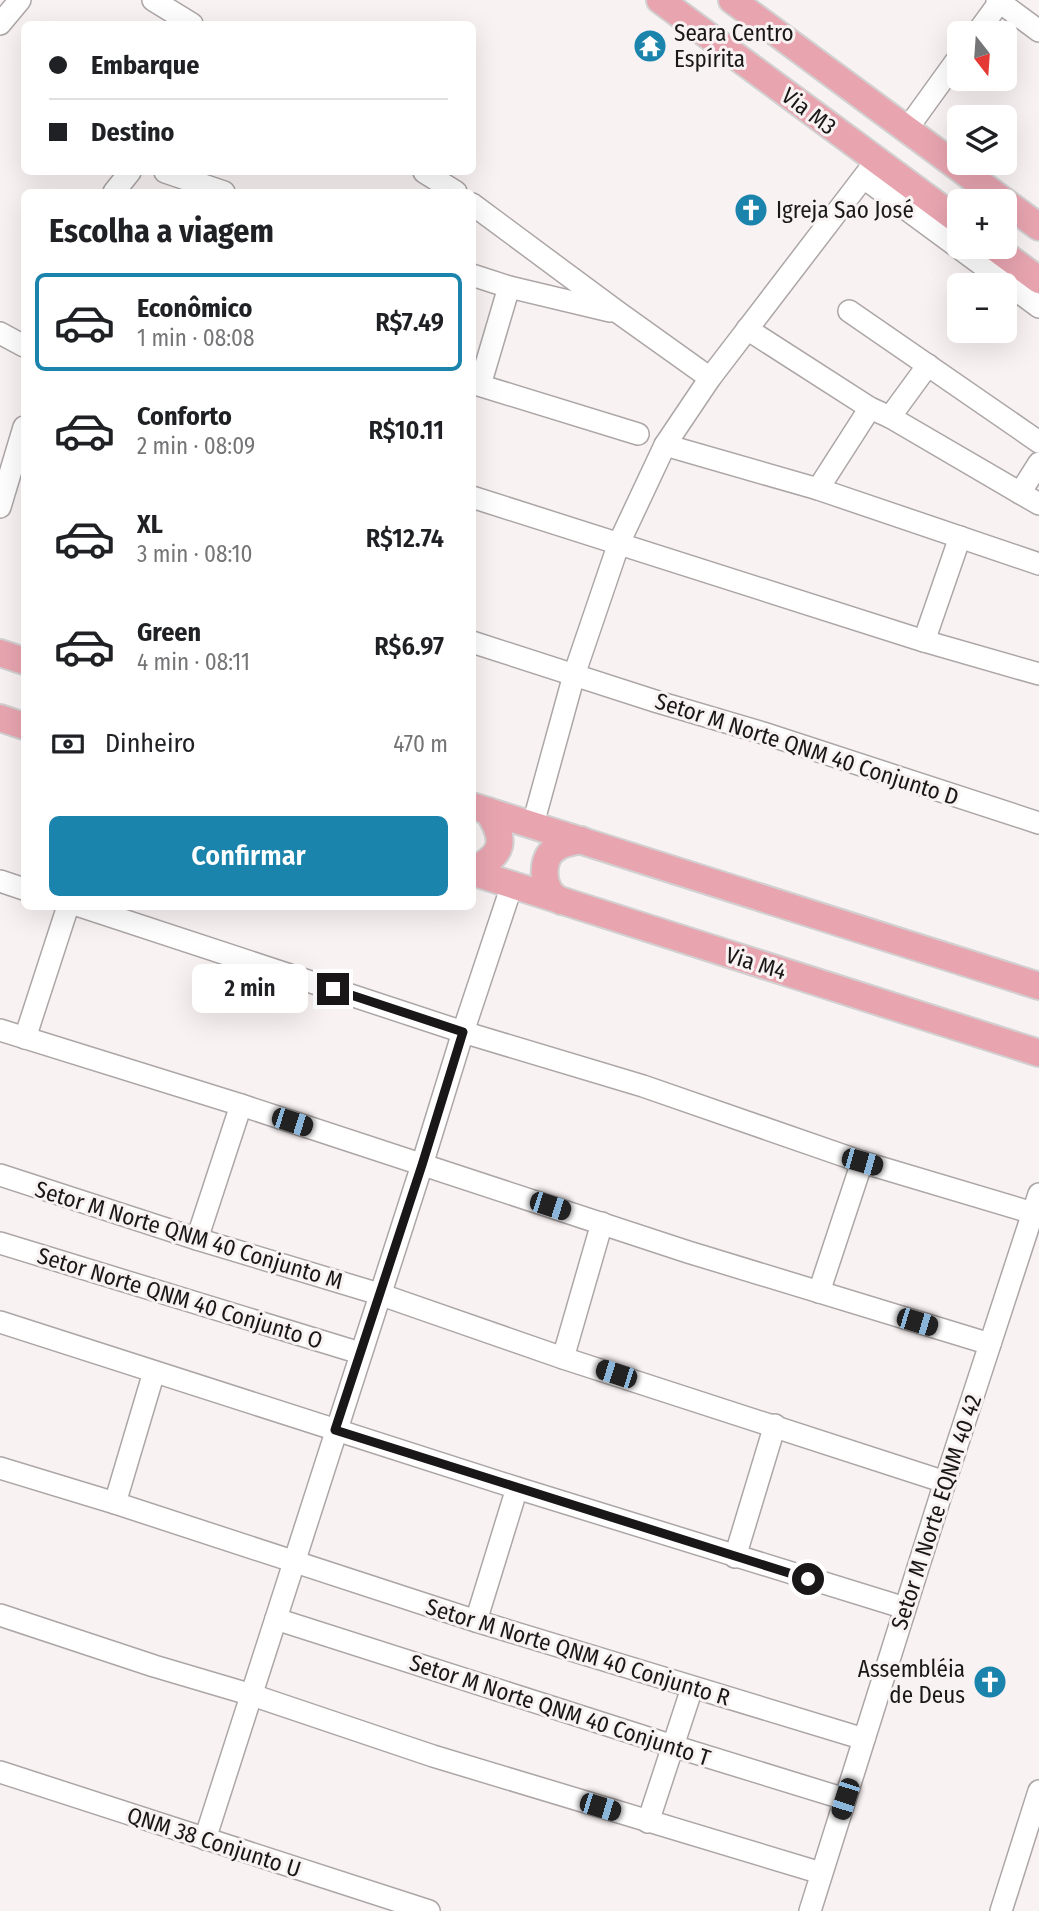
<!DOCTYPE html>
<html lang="pt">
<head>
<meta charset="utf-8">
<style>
  body { margin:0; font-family:"Fira Sans Condensed",sans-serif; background:#f2f2f2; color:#202124; height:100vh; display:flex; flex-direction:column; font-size:26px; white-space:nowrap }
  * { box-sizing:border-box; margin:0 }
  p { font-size:23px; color:#757577 }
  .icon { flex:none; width:38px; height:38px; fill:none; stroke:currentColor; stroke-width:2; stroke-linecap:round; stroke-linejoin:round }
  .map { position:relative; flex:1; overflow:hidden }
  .details { position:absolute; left:21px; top:189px; width:455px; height:721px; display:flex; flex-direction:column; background:#fff; border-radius:10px; box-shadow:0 7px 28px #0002 }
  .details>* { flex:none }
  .guide { position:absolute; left:21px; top:21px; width:455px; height:154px; border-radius:10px; box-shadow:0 7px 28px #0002; display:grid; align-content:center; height:154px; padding:0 28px; background:#fff }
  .needle { width:46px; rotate:163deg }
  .fabs { position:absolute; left:947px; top:21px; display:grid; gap:14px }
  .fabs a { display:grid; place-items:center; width:70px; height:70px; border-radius:10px; background:#fff; box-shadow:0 7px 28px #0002; font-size:35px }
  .end { position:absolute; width:32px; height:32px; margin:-16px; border:9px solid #191717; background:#fff; box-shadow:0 0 0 4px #fff }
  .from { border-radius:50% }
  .bubble { position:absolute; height:49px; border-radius:10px; background:#fff; box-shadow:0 7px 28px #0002; font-size:23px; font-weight:600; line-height:49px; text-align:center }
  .car { position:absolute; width:21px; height:42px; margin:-21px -10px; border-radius:9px; box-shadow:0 0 5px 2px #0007; background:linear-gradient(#222 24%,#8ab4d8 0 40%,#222 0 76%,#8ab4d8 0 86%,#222 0) }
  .guide b { display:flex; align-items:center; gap:24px; height:66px; font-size:26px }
  .guide b+b { border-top:2px solid #e0e0e0 }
  .guide i { width:18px; height:18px; background:#202124 }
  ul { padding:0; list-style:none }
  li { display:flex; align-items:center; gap:21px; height:98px; margin:0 14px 10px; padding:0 14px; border:4px solid transparent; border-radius:10px }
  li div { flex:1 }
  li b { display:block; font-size:26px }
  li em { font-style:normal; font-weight:600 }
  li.on { border-color:#1a84ac }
  li>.icon { width:63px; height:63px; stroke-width:1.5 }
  h2 { padding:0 28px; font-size:32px; line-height:84px }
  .pay { display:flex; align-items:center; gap:18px; height:77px; padding:0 28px; font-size:26px }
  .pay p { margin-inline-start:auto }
  .primary-button { display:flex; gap:14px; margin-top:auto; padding:14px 28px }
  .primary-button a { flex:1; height:80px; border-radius:10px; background:#1a84ac; color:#fff; font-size:28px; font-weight:600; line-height:80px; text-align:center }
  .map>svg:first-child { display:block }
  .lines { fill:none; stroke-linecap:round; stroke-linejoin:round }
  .minor-casing { stroke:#ada6a7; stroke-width:24 }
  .major-casing { stroke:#d1d1d1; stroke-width:30 }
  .minor { stroke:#fff; stroke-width:21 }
  .major { stroke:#e8a5b0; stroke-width:26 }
  .route { stroke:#191717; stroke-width:9 }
  .labels { text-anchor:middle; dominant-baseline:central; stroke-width:6; stroke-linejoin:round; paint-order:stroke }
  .poi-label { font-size:23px; fill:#191717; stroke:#f9f2f3; text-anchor:start }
  .street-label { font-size:23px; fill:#191717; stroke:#f9f2f3 }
</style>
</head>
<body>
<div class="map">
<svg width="1039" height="1911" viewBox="0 0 1039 1911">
  <rect width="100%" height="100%" fill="#f9f2f3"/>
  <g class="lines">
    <defs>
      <g id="minor">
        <path d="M 153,0 L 192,24"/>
        <path d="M 997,0 L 1039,31"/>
        <path d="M 0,24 L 20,0"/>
        <path d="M 977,33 L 1001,0"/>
        <path d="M 907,129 L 959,57"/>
        <path d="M 165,172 L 224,192"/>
        <path d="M 424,172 L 456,192"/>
        <path d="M 864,178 L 1039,307"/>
        <path d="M 114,192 L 130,172"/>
        <path d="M 472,204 L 619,313 L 710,378"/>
        <path d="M 472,275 L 509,287 L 610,311"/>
        <path d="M 849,311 L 1039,442"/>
        <path d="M 747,329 L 870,408 L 890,417 L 1039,504"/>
        <path d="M 0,333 L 24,346"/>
        <path d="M 472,383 L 638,434"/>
        <path d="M 480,385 L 509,287"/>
        <path d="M 890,417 L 928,365"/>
        <path d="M 665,445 L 818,489 L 1039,564"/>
        <path d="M 818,489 L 870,408"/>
        <path d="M 1020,493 L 1039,463"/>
        <path d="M 472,497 L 924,641 L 1039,674"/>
        <path d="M 0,507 L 24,427"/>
        <path d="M 924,641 L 960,537"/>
        <path d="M 472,642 L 658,702 L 763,733 L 1039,823"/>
        <path d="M 533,824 L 574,675 L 619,543 L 665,445 L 710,378 L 876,161"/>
        <path d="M 0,881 L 24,889"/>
        <path d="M 80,906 L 463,1032 L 643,1086 L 862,1162 L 1033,1213"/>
        <path d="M 0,1030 L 241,1105 L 688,1252 L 990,1344"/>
        <path d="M 25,1038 L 68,906"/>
        <path d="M 0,1175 L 197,1239 L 379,1294 L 563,1358 L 945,1482"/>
        <path d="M 197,1239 L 241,1105"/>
        <path d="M 0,1243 L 360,1353"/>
        <path d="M 819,1292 L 862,1162"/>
        <path d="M 0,1322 L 517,1488 L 905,1608"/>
        <path d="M 563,1358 L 602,1223"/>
        <path d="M 0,1468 L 115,1503 L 476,1621 L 864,1739"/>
        <path d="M 115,1503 L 154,1372"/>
        <path d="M 735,1557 L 775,1425"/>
        <path d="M 0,1615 L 154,1666 L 252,1695 L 433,1756 L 821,1873"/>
        <path d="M 276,1619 L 673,1746 L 845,1799"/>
        <path d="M 476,1621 L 517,1488"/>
        <path d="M 0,1772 L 429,1911"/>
        <path d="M 648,1822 L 692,1688"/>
        <path d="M 205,1839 L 422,1165 L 463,1032 L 512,885"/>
        <path d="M 810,1911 L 945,1482 L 1039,1194"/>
        <path d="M 1001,1911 L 1039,1791"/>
      </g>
      <g id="major">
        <path d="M 660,0 L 959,221"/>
        <path d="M 732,0 L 1039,227"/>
        <path d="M 994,247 L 1039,280"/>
        <path d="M 0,653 L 24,661"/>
        <path d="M 0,718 L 24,726"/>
        <path d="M 472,806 L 1039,986"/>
        <path d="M 472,870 C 505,855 506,840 488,811"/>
        <path d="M 472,872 L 1039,1053"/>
        <path d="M 561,901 C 556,898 551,894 549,890 C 542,878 543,857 555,849 C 562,843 572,842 581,840"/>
      </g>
    </defs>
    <!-- minor casing -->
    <use href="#minor" class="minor-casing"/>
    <!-- major casing -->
    <use href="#major" class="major-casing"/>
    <!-- minor -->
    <use href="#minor" class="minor"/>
    <!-- major -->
    <use href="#major" class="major"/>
  </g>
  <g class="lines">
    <!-- route -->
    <path class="route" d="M 333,989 L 463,1032 L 422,1165 L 335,1430 L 808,1579"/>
  </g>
  <!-- icons -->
  <defs>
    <symbol id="temple-disc" viewBox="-11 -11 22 22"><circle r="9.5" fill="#1a84ac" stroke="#f9f2f3"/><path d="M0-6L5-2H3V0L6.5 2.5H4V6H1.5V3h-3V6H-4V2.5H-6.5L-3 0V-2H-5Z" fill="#fff"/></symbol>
    <symbol id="church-disc" viewBox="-11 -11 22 22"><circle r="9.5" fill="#1a84ac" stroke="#f9f2f3"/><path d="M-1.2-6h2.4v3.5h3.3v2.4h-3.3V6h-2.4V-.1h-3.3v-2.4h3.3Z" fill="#fff"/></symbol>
  </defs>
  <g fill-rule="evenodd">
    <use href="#temple-disc" x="631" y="27" width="38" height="38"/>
    <use href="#church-disc" x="732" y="191" width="38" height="38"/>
    <use href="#church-disc" x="971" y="1663" width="38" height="38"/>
  </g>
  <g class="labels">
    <!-- poi labels -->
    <g class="poi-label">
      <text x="674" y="33">Seara Centro<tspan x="674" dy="26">Espírita</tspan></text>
      <text x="776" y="210">Igreja Sao José</text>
      <text x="965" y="1669" text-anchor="end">Assembléia<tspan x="965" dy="26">de Deus</tspan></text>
    </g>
    <!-- street labels -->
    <g class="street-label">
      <text transform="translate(809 111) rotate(37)">Via M3</text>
      <text transform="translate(807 749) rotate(18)">Setor M Norte QNM 40 Conjunto D</text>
      <text transform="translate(756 963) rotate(17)">Via M4</text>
      <text transform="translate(189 1235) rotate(17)">Setor M Norte QNM 40 Conjunto M</text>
      <text transform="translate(180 1298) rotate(17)">Setor Norte QNM 40 Conjunto O</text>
      <text transform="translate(936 1512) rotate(-72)">Setor M Norte EQNM 40 42</text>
      <text transform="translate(578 1652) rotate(17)">Setor M Norte QNM 40 Conjunto R</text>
      <text transform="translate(560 1710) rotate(18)">Setor M Norte QNM 40 Conjunto T</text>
      <text transform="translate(214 1842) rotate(18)">QNM 38 Conjunto U</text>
    </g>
  </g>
</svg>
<div class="fabs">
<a><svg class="needle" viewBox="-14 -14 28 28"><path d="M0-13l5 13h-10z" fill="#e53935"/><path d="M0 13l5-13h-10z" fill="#757577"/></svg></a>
<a><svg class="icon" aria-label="layers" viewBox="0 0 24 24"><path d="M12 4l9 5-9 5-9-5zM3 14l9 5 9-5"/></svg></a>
<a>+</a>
<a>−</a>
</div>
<i class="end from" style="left:808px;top:1579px"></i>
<i class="end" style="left:333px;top:989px"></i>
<div class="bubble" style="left:192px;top:964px;width:116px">2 min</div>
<i class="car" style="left:292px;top:1122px;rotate:108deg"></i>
<i class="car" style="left:862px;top:1162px;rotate:106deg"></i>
<i class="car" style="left:550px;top:1206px;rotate:108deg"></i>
<i class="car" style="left:917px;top:1322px;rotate:107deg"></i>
<i class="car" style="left:616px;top:1374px;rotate:288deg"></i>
<i class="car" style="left:845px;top:1799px;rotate:198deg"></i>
<i class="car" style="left:600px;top:1807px;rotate:107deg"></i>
<div class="guide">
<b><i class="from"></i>Embarque</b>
<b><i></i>Destino</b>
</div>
<section class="details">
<h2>Escolha a viagem</h2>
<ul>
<li class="on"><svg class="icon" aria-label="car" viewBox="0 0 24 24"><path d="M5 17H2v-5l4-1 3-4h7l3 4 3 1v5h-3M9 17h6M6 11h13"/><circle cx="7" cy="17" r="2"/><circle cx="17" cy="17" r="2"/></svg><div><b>Econômico</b><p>1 min · 08:08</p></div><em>R$7.49</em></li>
<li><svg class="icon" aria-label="car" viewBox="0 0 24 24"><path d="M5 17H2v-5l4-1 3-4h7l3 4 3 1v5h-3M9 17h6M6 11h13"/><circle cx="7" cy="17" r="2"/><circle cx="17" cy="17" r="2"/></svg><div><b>Conforto</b><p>2 min · 08:09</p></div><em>R$10.11</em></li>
<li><svg class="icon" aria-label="car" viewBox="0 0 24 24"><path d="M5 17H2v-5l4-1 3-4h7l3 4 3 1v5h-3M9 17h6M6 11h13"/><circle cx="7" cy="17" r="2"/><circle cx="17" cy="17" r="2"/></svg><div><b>XL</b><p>3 min · 08:10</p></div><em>R$12.74</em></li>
<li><svg class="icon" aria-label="car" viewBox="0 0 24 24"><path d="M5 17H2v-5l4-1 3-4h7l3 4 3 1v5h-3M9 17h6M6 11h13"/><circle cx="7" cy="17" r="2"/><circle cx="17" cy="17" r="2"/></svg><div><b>Green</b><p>4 min · 08:11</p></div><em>R$6.97</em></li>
</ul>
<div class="pay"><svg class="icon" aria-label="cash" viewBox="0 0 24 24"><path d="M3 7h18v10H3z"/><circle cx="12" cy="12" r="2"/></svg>Dinheiro<p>470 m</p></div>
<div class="primary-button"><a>Confirmar</a></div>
</section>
</div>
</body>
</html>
